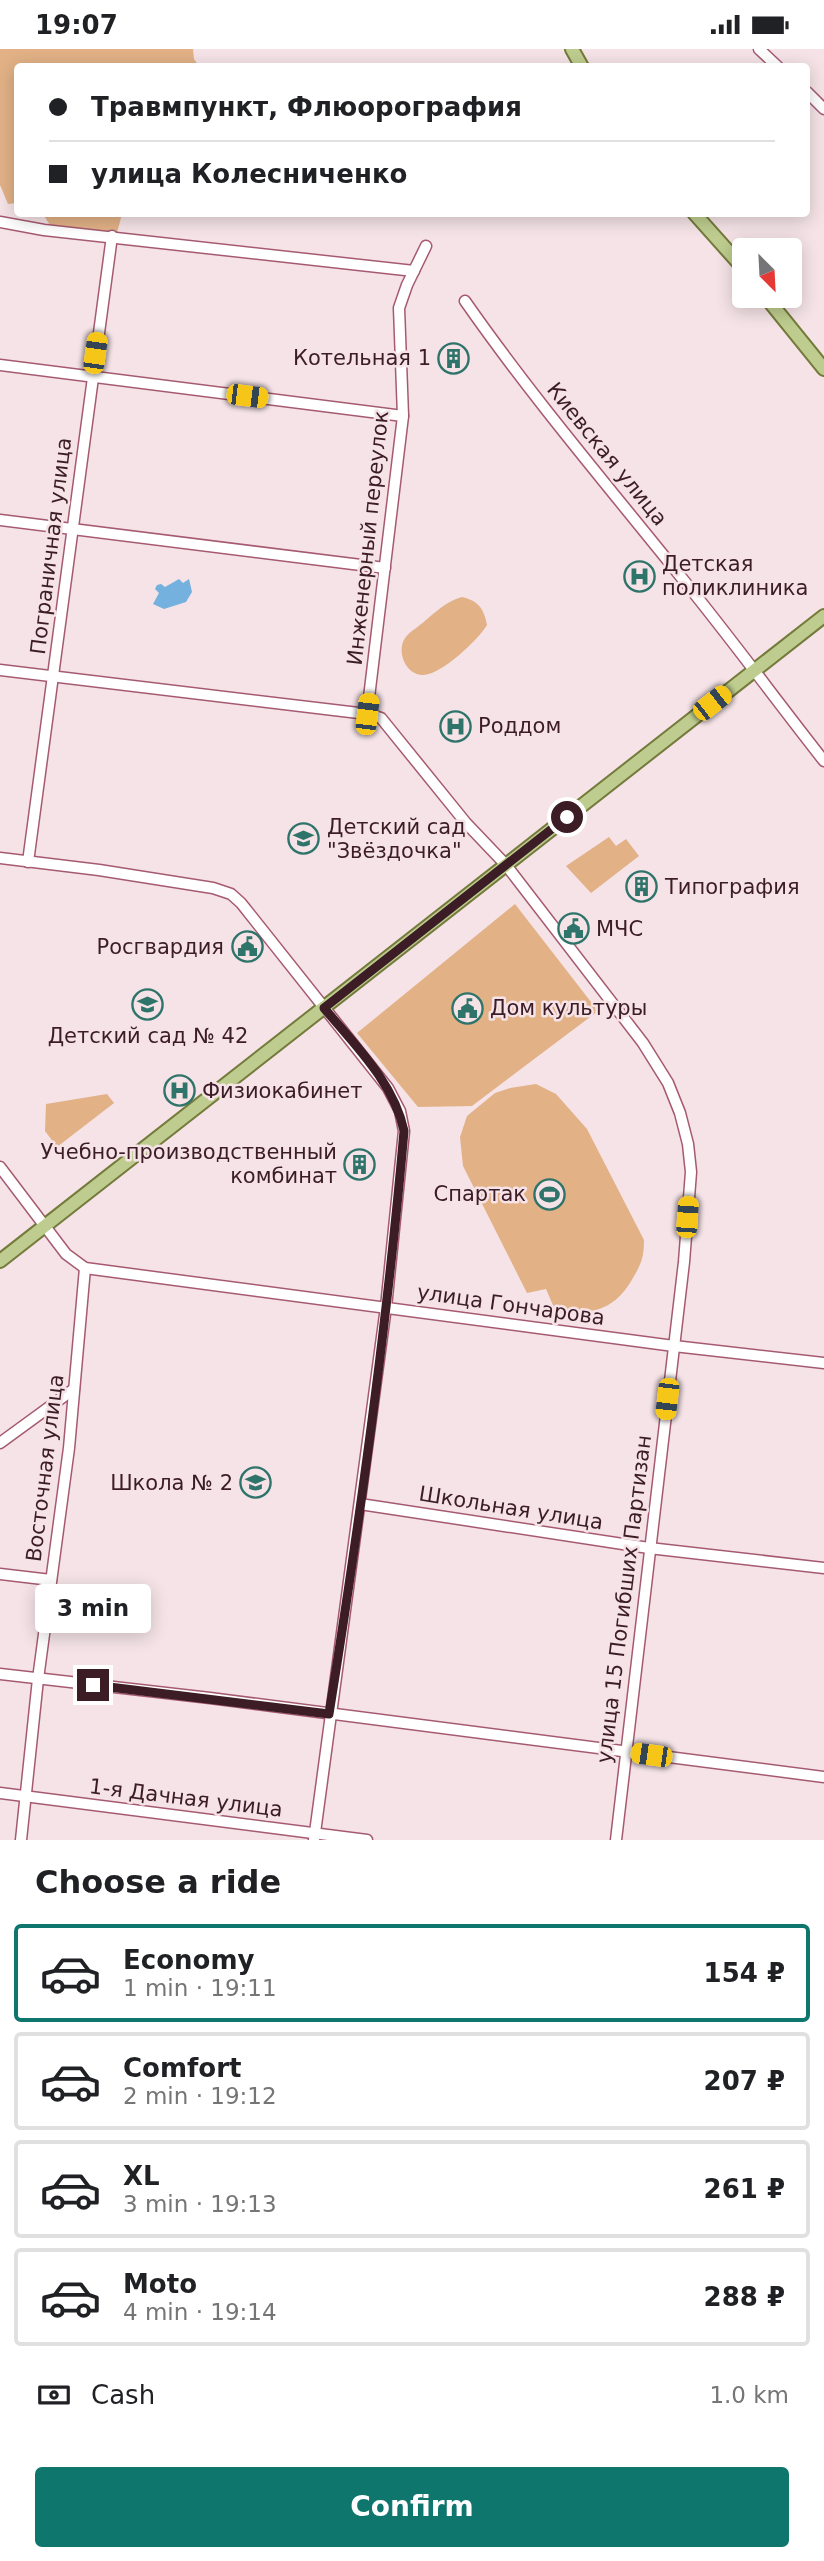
<!DOCTYPE html>
<html lang="en">
<head>
<meta charset="utf-8">
<style>
  body { margin:0; font-family:"DejaVu Sans",sans-serif; background:#f6f6f6; color:#202124; height:100vh; display:flex; flex-direction:column; font-size:26px; white-space:nowrap }
  * { box-sizing:border-box; margin:0 }
  p { font-size:23px; color:#757577 }
  .icon { flex:none; width:38px; height:38px; fill:none; stroke:currentColor; stroke-width:2; stroke-linecap:round; stroke-linejoin:round }
  .map { position:relative; height:1791px; overflow:hidden }
  .sheet { display:flex; flex-direction:column; background:#fff; flex:1 }
  .sheet>* { flex:none }
  .guide { position:absolute; left:14px; top:14px; width:796px; height:154px; border-radius:7px; box-shadow:0 4px 18px #0003; display:grid; align-content:center; height:154px; padding:0 35px; background:#fff }
  .needle { width:46px; rotate:156deg }
  .fabs { position:absolute; left:732px; top:189px; display:grid; gap:14px }
  .fabs a { display:grid; place-items:center; width:70px; height:70px; border-radius:7px; background:#fff; box-shadow:0 4px 18px #0003; font-size:35px }
  .end { position:absolute; width:32px; height:32px; margin:-16px; border:9px solid #3c1c25; background:#fff; box-shadow:0 0 0 4px #fff }
  .from { border-radius:50% }
  .bubble { position:absolute; height:49px; border-radius:7px; background:#fff; box-shadow:0 4px 18px #0003; font-size:23px; font-weight:700; line-height:49px; text-align:center }
  .car { position:absolute; width:21px; height:42px; margin:-21px -10px; border-radius:9px; box-shadow:0 0 5px 2px #0007; background:linear-gradient(#f5c518 24%,#345 0 40%,#f5c518 0 76%,#345 0 86%,#f5c518 0) }
  .guide b { display:flex; align-items:center; gap:24px; height:66px; font-size:26px }
  .guide b+b { border-top:2px solid #e0e0e0 }
  .guide i { width:18px; height:18px; background:#202124 }
  ul { padding:0; list-style:none }
  li { display:flex; align-items:center; gap:21px; height:98px; margin:0 14px 10px; padding:0 21px; border:4px solid #e0e0e0; border-radius:7px }
  li div { flex:1 }
  li b { display:block; font-size:26px }
  li em { font-style:normal; font-weight:700 }
  li.current { border-color:#0f766e }
  li>.icon { width:63px; height:63px; stroke-width:1.5 }
  h2 { padding:0 35px; font-size:32px; line-height:84px }
  .pay { display:flex; align-items:center; gap:18px; height:77px; padding:0 35px; font-size:26px }
  .pay p { margin-inline-start:auto }
  .cta { display:flex; gap:14px; margin-top:auto; padding:14px 35px }
  .cta a { flex:1; height:80px; border-radius:7px; background:#0f766e; color:#fff; font-size:28px; font-weight:700; line-height:80px; text-align:center }
  .status { display:flex; justify-content:space-between; align-items:center; height:49px; padding:0 35px; background:#fff; direction:ltr }
  .status svg { height:19px; fill:currentColor }
  .map>svg:first-child { display:block }
  .green { fill:#e2b186 }
  .water { fill:#74b1df }
  .lines { fill:none; stroke-linecap:round; stroke-linejoin:round }
  .minor-casing { stroke:#a65a71; stroke-width:13 }
  .major-casing { stroke:#747a3a; stroke-width:16 }
  .minor { stroke:#fff; stroke-width:10 }
  .major { stroke:#becd8f; stroke-width:12 }
  .route { stroke:#3c1c25; stroke-width:9 }
  .labels { text-anchor:middle; dominant-baseline:central; stroke-width:5; stroke-linejoin:round; paint-order:stroke }
  .poi-label { font-size:21px; fill:#3c1c25; stroke:#f5e3e7; text-anchor:start }
  .street-label { font-size:21px; fill:#3c1c25; stroke:#f5e3e7 }
</style>
</head>
<body>
<div class="status"><b>19:07</b><svg viewBox="0 0 49 12"><path d="M0 12V9h3v3zM5 12V6h3v6zM10 12V3h3v9zM15 12V0h3v12zM26 1h20v11H26zM47 4h2v5h-2z"/></svg></div>
<div class="map">
<svg width="824" height="1791" viewBox="0 0 824 1791">
  <rect width="100%" height="100%" fill="#f5e3e7"/>
  <!-- green -->
  <g class="green">
    <path d="M 0,0 L 193,0 L 194,10 L 199,17 L 18,18 L 17,154 L 8,155 L 0,136 Z"/>
    <path d="M 43,165 L 122,165 L 117,184 L 51,178 Z"/>
    <path d="M 462,548 C 479,552 484,560 487,576 C 478,591 441,626 423,626 C 406,626 396,603 405,589 C 410,582 420,577 426,571 C 438,561 447,552 462,548 Z"/>
    <path d="M 609,788 L 616,797 L 626,790 L 639,807 L 591,844 L 566,817 Z"/>
    <path d="M 515,855 L 598,962 L 472,1057 L 418,1058 L 357,984 Z"/>
    <path d="M 536,1035 L 556,1045 L 587,1080 L 644,1191 C 644,1206 642,1214 634,1227 C 616,1261 593,1266 556,1263 L 546,1240 L 527,1244 L 463,1117 L 460,1088 L 467,1067 L 495,1044 L 510,1039 Z"/>
    <path d="M 107,1045 L 114,1054 L 57,1098 L 45,1082 L 46,1055 Z"/>
  </g>
  <!-- water -->
  <path class="water" d="M 179,530 L 183,534 L 189,530 L 192,543 L 186,553 L 164,560 L 153,555 L 159,544 L 155,540 L 157,536 L 161,535 L 165,538 Z"/>
  <g class="lines">
    <defs>
      <g id="minor">
        <path d="M 759,0 L 778,18"/>
        <path d="M 807,43 L 824,60"/>
        <path d="M 0,173 L 44,181 L 414,222"/>
        <path d="M 465,252 C 532,348 608,437 681,528 C 730,588 776,651 824,712"/>
        <path d="M 0,316 L 403,367"/>
        <path d="M 0,471 L 385,519"/>
        <path d="M 0,621 L 367,665 L 381,669 L 466,774 L 506,816 L 643,994 L 668,1034 L 680,1064 L 688,1095 L 691,1123 L 684,1213 L 616,1791"/>
        <path d="M 367,665 L 403,367 L 399,259 L 407,236 L 426,197"/>
        <path d="M 0,809 L 99,821 L 213,839 L 231,845 L 241,854 L 388,1039 L 400,1062 L 404,1082 L 386,1258 L 314,1791"/>
        <path d="M 28,813 L 112,187"/>
        <path d="M 0,1118 L 66,1205 L 85,1219 L 674,1297 L 824,1314"/>
        <path d="M 0,1394 L 74,1340"/>
        <path d="M 360,1455 L 649,1499 L 824,1519"/>
        <path d="M 0,1525 L 51,1531"/>
        <path d="M 0,1625 L 210,1649 L 824,1728"/>
        <path d="M 0,1744 L 367,1791"/>
        <path d="M 21,1791 L 38,1630 L 69,1399 L 85,1219"/>
      </g>
      <g id="major">
        <path d="M 572,0 L 582,18"/>
        <path d="M 694,164 L 744,220"/>
        <path d="M 765,247 L 824,320"/>
        <path d="M 0,1212 L 824,567"/>
      </g>
    </defs>
    <!-- minor casing -->
    <use href="#minor" class="minor-casing"/>
    <!-- major casing -->
    <use href="#major" class="major-casing"/>
    <!-- minor -->
    <use href="#minor" class="minor"/>
    <!-- major -->
    <use href="#major" class="major"/>
  </g>
  <g class="lines">
    <!-- route -->
    <path class="route" d="M 93,1636 L 329,1665 C 360,1472 387,1277 404,1082 C 394,1034 355,996 324,959 L 567,768"/>
  </g>
  <!-- icons -->
  <defs>
    <symbol id="building-ring" viewBox="-11 -11 22 22"><circle r="9.5" fill="#f5e3e7" stroke="#2f746a" stroke-width="1.5"/><path d="M-4-6H4V6H1V3H-1V6H-4ZM-2.5-4.3h1.7v1.8h-1.7ZM.8-4.3h1.7v1.8H.8ZM-2.5-1h1.7V.8h-1.7ZM.8-1h1.7V.8H.8Z" fill="#2f746a"/></symbol>
    <symbol id="hospital-ring" viewBox="-11 -11 22 22"><circle r="9.5" fill="#f5e3e7" stroke="#2f746a" stroke-width="1.5"/><path d="M-5-5h3v3.5h4V-5h3V5h-3V1.5h-4V5h-3Z" fill="#2f746a"/></symbol>
    <symbol id="school-ring" viewBox="-11 -11 22 22"><circle r="9.5" fill="#f5e3e7" stroke="#2f746a" stroke-width="1.5"/><path d="M0-5L7-2L0 1L-7-2ZM-4 1L0 2.5L4 1V4Q0 6-4 4Z" fill="#2f746a"/></symbol>
    <symbol id="civic-ring" viewBox="-11 -11 22 22"><circle r="9.5" fill="#f5e3e7" stroke="#2f746a" stroke-width="1.5"/><path d="M-.6-6.5H3V-4.5H.6V-3L4-1V1h2V6H-6V1h2V-1L-.6-3ZM-1.2 2.5V6h2.4V2.5Z" fill="#2f746a"/></symbol>
    <symbol id="stadium-ring" viewBox="-11 -11 22 22"><circle r="9.5" fill="#f5e3e7" stroke="#2f746a" stroke-width="1.5"/><path d="M0-5a6.5 5 0 1 0 0 10a6.5 5 0 1 0 0-10ZM-3.5-1.8h7v3.6h-7Z" fill="#2f746a"/></symbol>
  </defs>
  <g fill-rule="evenodd">
    <use href="#building-ring" x="436" y="292" width="35" height="35"/>
    <use href="#hospital-ring" x="622" y="510" width="35" height="35"/>
    <use href="#hospital-ring" x="438" y="660" width="35" height="35"/>
    <use href="#school-ring" x="286" y="772" width="35" height="35"/>
    <use href="#building-ring" x="624" y="820" width="35" height="35"/>
    <use href="#civic-ring" x="556" y="862" width="35" height="35"/>
    <use href="#civic-ring" x="230" y="880" width="35" height="35"/>
    <use href="#school-ring" x="130" y="938" width="35" height="35"/>
    <use href="#civic-ring" x="450" y="942" width="35" height="35"/>
    <use href="#hospital-ring" x="162" y="1024" width="35" height="35"/>
    <use href="#building-ring" x="342" y="1098" width="35" height="35"/>
    <use href="#stadium-ring" x="532" y="1128" width="35" height="35"/>
    <use href="#school-ring" x="238" y="1416" width="35" height="35"/>
  </g>
  <g class="labels">
    <!-- poi labels -->
    <g class="poi-label">
      <text x="431" y="309" text-anchor="end">Котельная 1</text>
      <text x="662" y="515">Детская<tspan x="662" dy="24">поликлиника</tspan></text>
      <text x="478" y="677">Роддом</text>
      <text x="327" y="778">Детский сад<tspan x="327" dy="24">"Звёздочка"</tspan></text>
      <text x="665" y="838">Типография</text>
      <text x="596" y="880">МЧС</text>
      <text x="224" y="898" text-anchor="end">Росгвардия</text>
      <text x="490" y="959">Дом культуры</text>
      <text x="148" y="987" text-anchor="middle">Детский сад № 42</text>
      <text x="202" y="1042">Физиокабинет</text>
      <text x="337" y="1103" text-anchor="end">Учебно-производственный<tspan x="337" dy="24">комбинат</tspan></text>
      <text x="526" y="1145" text-anchor="end">Спартак</text>
      <text x="233" y="1434" text-anchor="end">Школа № 2</text>
    </g>
    <!-- street labels -->
    <g class="street-label">
      <text transform="translate(607 405) rotate(51)">Киевская улица</text>
      <text transform="translate(368 489) rotate(-84)">Инженерный переулок</text>
      <text transform="translate(51 497) rotate(-83)">Пограничная улица</text>
      <text transform="translate(511 1256) rotate(8)">улица Гончарова</text>
      <text transform="translate(45 1419) rotate(-83)">Восточная улица</text>
      <text transform="translate(511 1459) rotate(9)">Школьная улица</text>
      <text transform="translate(624 1550) rotate(-83)">улица 15 Погибших Партизан</text>
      <text transform="translate(186 1749) rotate(7)">1-я Дачная улица</text>
    </g>
  </g>
</svg>
<div class="fabs">
<a><svg class="needle" viewBox="-14 -14 28 28"><path d="M0-13l5 13h-10z" fill="#e53935"/><path d="M0 13l5-13h-10z" fill="#757577"/></svg></a>
</div>
<i class="end from" style="left:567px;top:768px"></i>
<i class="end" style="left:93px;top:1636px"></i>
<div class="bubble" style="left:35px;top:1535px;width:116px">3 min</div>
<i class="car" style="left:95px;top:304px;rotate:8deg"></i>
<i class="car" style="left:247px;top:347px;rotate:97deg"></i>
<i class="car" style="left:712px;top:654px;rotate:52deg"></i>
<i class="car" style="left:367px;top:665px;rotate:7deg"></i>
<i class="car" style="left:687px;top:1168px;rotate:4deg"></i>
<i class="car" style="left:667px;top:1350px;rotate:187deg"></i>
<i class="car" style="left:651px;top:1706px;rotate:278deg"></i>
<div class="guide">
<b><i class="from"></i>Травмпункт, Флюорография</b>
<b><i></i>улица Колесниченко</b>
</div>
</div>
<section class="sheet">
<h2>Choose a ride</h2>
<ul>
<li class="current"><svg class="icon" aria-label="car" viewBox="0 0 24 24"><path d="M5 17H2v-5l4-1 3-4h7l3 4 3 1v5h-3M9 17h6M6 11h13"/><circle cx="7" cy="17" r="2"/><circle cx="17" cy="17" r="2"/></svg><div><b>Economy</b><p>1 min · 19:11</p></div><em>154 ₽</em></li>
<li><svg class="icon" aria-label="car" viewBox="0 0 24 24"><path d="M5 17H2v-5l4-1 3-4h7l3 4 3 1v5h-3M9 17h6M6 11h13"/><circle cx="7" cy="17" r="2"/><circle cx="17" cy="17" r="2"/></svg><div><b>Comfort</b><p>2 min · 19:12</p></div><em>207 ₽</em></li>
<li><svg class="icon" aria-label="car" viewBox="0 0 24 24"><path d="M5 17H2v-5l4-1 3-4h7l3 4 3 1v5h-3M9 17h6M6 11h13"/><circle cx="7" cy="17" r="2"/><circle cx="17" cy="17" r="2"/></svg><div><b>XL</b><p>3 min · 19:13</p></div><em>261 ₽</em></li>
<li><svg class="icon" aria-label="car" viewBox="0 0 24 24"><path d="M5 17H2v-5l4-1 3-4h7l3 4 3 1v5h-3M9 17h6M6 11h13"/><circle cx="7" cy="17" r="2"/><circle cx="17" cy="17" r="2"/></svg><div><b>Moto</b><p>4 min · 19:14</p></div><em>288 ₽</em></li>
</ul>
<div class="pay"><svg class="icon" aria-label="cash" viewBox="0 0 24 24"><path d="M3 7h18v10H3z"/><circle cx="12" cy="12" r="2"/></svg>Cash<p>1.0 km</p></div>
<div class="cta"><a>Confirm</a></div>
</section>
</body>
</html>
